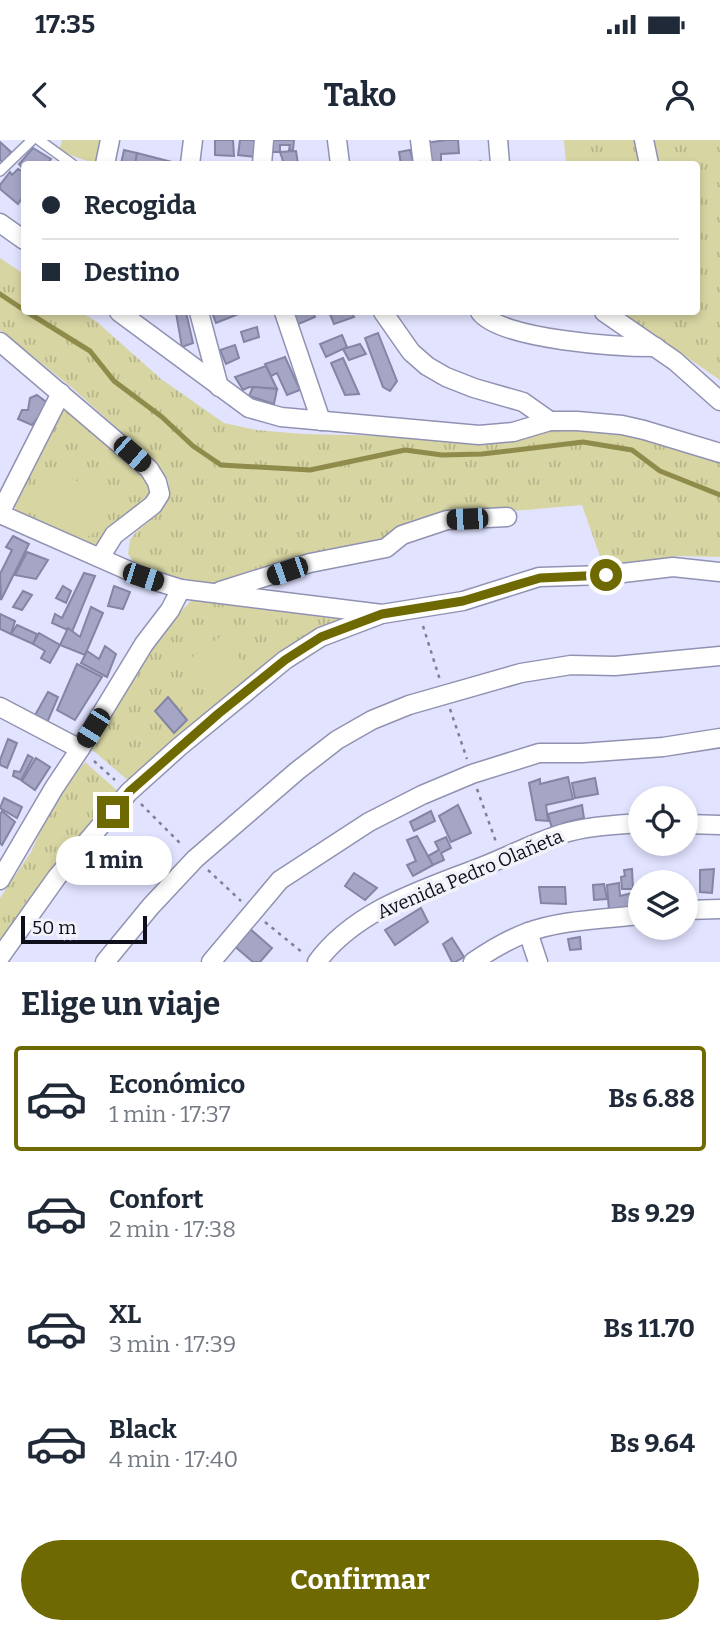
<!DOCTYPE html>
<html lang="es">
<head>
<meta charset="utf-8">
<style>
  body { margin:0; font-family:Bitter,serif; background:#f6f6f7; color:#1f2937; height:100vh; display:flex; flex-direction:column; font-size:26px; white-space:nowrap }
  * { box-sizing:border-box; margin:0 }
  p { font-size:23px; color:#747a83 }
  .icon { flex:none; width:38px; height:38px; fill:none; stroke:currentColor; stroke-width:2; stroke-linecap:round; stroke-linejoin:round }
  .map { position:relative; height:822px; overflow:hidden }
  .drawer { display:flex; flex-direction:column; background:#fff; flex:1 }
  .drawer>* { flex:none }
  .banner { position:absolute; left:21px; top:21px; width:679px; height:154px; border-radius:7px; box-shadow:0 4px 10px #0003; display:grid; align-content:center; height:154px; padding:0 21px; background:#fff }
  .tools { position:absolute; left:628px; top:646px; display:grid; gap:14px }
  .tools a { display:grid; place-items:center; width:70px; height:70px; border-radius:50%; background:#fff; box-shadow:0 4px 10px #0003; font-size:35px }
  .scale { position:absolute; left:21px; bottom:18px; width:126px; box-sizing:border-box; padding-left:7px; border:4px solid #0f0f1b; border-top:0; font-size:19px; line-height:24px; white-space:nowrap; color:#0f0f1b; -webkit-text-stroke:5px #f2f3fa; paint-order:stroke }
  .end { position:absolute; width:32px; height:32px; margin:-16px; border:9px solid #6f6902; background:#fff; box-shadow:0 0 0 4px #fff }
  .from { border-radius:50% }
  .bubble { position:absolute; height:49px; border-radius:24px; background:#fff; box-shadow:0 4px 10px #0003; font-size:23px; font-weight:700; line-height:49px; text-align:center }
  .car { position:absolute; width:21px; height:42px; margin:-21px -10px; border-radius:9px; box-shadow:0 0 5px 2px #0007; background:linear-gradient(#222 24%,#8ab4d8 0 40%,#222 0 76%,#8ab4d8 0 86%,#222 0) }
  .banner b { display:flex; align-items:center; gap:24px; height:66px; font-size:26px }
  .banner b+b { border-top:2px solid #e0e1e3 }
  .banner i { width:18px; height:18px; background:#1f2937 }
  ul { padding:0; list-style:none }
  li { display:flex; align-items:center; gap:21px; height:105px; margin:0 14px 10px; padding:0 7px; border:4px solid transparent; border-radius:7px }
  li div { flex:1 }
  li b { display:block; font-size:26px }
  li em { font-style:normal; font-weight:700 }
  li.on { border-color:#6f6902 }
  li>.icon { width:63px; height:63px; stroke-width:1.5 }
  h2 { padding:0 21px; font-size:32px; line-height:84px }
  .primary-button { display:flex; gap:14px; margin-top:auto; padding:14px 21px }
  .primary-button a { flex:1; height:80px; border-radius:42px; background:#6f6902; color:#fff; font-size:28px; font-weight:700; line-height:80px; text-align:center }
  .status { display:flex; justify-content:space-between; align-items:center; height:49px; padding:0 35px; background:#fff; direction:ltr }
  .status svg { height:19px; fill:currentColor }
  header { display:flex; justify-content:space-between; align-items:center; height:91px; padding:0 21px; background:#fff; font-size:32px; font-weight:700 }
  .map>svg:first-child { display:block }
  .grass { fill:url(#grass-tufts) }
  .pitch { fill:#d7d5a2 }
  .lines { fill:none; stroke-linecap:round; stroke-linejoin:round }
  .stream { stroke:#8f8b4b; stroke-width:5 }
  .building { fill:#a5a6c6; stroke:#8485a4; stroke-width:2 }
  .lane-casing { stroke:#9192b2; stroke-width:12 }
  .street-casing { stroke:#9192b2; stroke-width:21 }
  .path { stroke:#7f7f94; stroke-width:2.5; stroke-dasharray:3.5 5; stroke-linecap:butt }
  .lane { stroke:#fff; stroke-width:9 }
  .street { stroke:#fff; stroke-width:18 }
  .route { stroke:#6f6902; stroke-width:9 }
  .labels { text-anchor:middle; dominant-baseline:central; stroke-width:7; stroke-linejoin:round; paint-order:stroke }
  .street-label { font-size:19px; fill:#0f0f1b; stroke:#f2f3fa }
</style>
</head>
<body>
<div class="status"><b>17:35</b><svg viewBox="0 0 49 12"><path d="M0 12V9h3v3zM5 12V6h3v6zM10 12V3h3v9zM15 12V0h3v12zM26 1h20v11H26zM47 4h2v5h-2z"/></svg></div>
<header><svg class="icon" aria-label="back" viewBox="0 0 24 24"><path d="M15 5l-7 7 7 7"/></svg>Tako<svg class="icon" aria-label="person" viewBox="0 0 24 24"><circle cx="12" cy="8" r="4"/><path d="M4 21q1-7 8-7t8 7"/></svg></header>
<div class="map">
<svg width="720" height="822" viewBox="0 0 720 822">
  <defs>
    <pattern id="grass-tufts" width="24" height="20" patternUnits="userSpaceOnUse" patternTransform="scale(1.75)"><rect width="24" height="20" fill="#d7d5a2"/><path d="M3 7l-1-3M5 7V3M7 7l1-3M15 17l-1-3M17 17v-4M19 17l1-3" fill="none" stroke="#b7b68b"/></pattern>
  </defs>
  <rect width="100%" height="100%" fill="#e2e3ff"/>
  <!-- grass -->
  <g class="grass">
    <path d="M 564,0 L 720,0 L 720,240 L 621,172 L 696,172 L 696,24 L 566,24 Z"/>
    <path d="M 0,118 L 24,134 L 24,172 L 81,172 L 97,182 L 161,239 L 224,283 L 256,290 L 303,294 L 430,297 L 559,287 L 637,292 L 720,320 L 720,417 L 681,416 L 603,425 L 582,365 C 557,367 532,370 507,371 C 462,373 420,367 384,399 L 223,444 C 207,444 147,433 135,423 C 132,421 131,417 128,414 L 130,400 L 136,392 L 159,373 L 170,353 L 168,340 L 157,324 L 70,246 L 0,190 Z"/>
    <path d="M 59,270 L 67,271 L 143,335 L 149,343 L 150,359 L 95,405 L 86,405 L 17,372 L 14,365 Z"/>
    <path d="M 192,460 L 351,478 L 223,560 L 130,642 L 90,608 L 155,502 L 168,484 Z"/>
    <path d="M 85,622 L 120,653 L 0,808 L 0,758 L 31,712 L 49,672 L 60,653 Z"/>
  </g>
  <!-- pitch -->
  <g class="pitch">
    <path d="M 62,0 L 104,0 L 96,24 L 59,11 Z"/>
    <path d="M 50,327 L 111,359 L 91,397 L 31,365 Z"/>
    <path d="M 223,495 L 248,530 L 209,558 L 184,523 Z"/>
  </g>
  <g class="lines">
    <!-- stream -->
    <g class="stream">
      <path d="M 0,154 L 24,170"/>
      <path d="M 27,172 L 90,211 L 114,241 L 162,277 L 193,306 L 221,325 L 310,330 L 405,310 L 442,315 L 482,314 L 583,302 L 632,310 L 660,331 L 720,355"/>
    </g>
  </g>
  <!-- building -->
  <g class="building">
    <path d="M 215,0 L 233,0 L 234,16 L 215,15 Z"/>
    <path d="M 240,0 L 256,0 L 256,17 L 238,15 Z"/>
    <path d="M 268,0 L 294,0 L 293,10 L 289,10 L 290,5 L 280,5 L 280,12 L 267,12 Z"/>
    <path d="M 446,0 L 458,0 L 459,13 L 441,14 L 441,24 L 427,24 L 426,3 Z"/>
    <path d="M 0,2 L 11,12 L 4,23 L 0,20 Z"/>
    <path d="M 33,8 L 51,19 L 47,24 L 24,24 L 24,30 L 19,24 Z"/>
    <path d="M 124,10 L 137,13 L 136,24 L 121,24 Z"/>
    <path d="M 410,10 L 414,24 L 401,24 L 399,12 Z"/>
    <path d="M 296,11 L 298,24 L 284,24 L 280,12 Z"/>
    <path d="M 137,13 L 176,23 L 176,24 L 135,24 Z"/>
    <path d="M 18,29 L 24,32 L 24,55 L 18,64 L 0,49 L 0,45 L 10,32 L 12,35 Z"/>
    <path d="M 158,172 L 186,172 L 193,203 L 182,207 L 176,173 Z"/>
    <path d="M 212,172 L 241,172 L 241,173 L 216,183 Z"/>
    <path d="M 290,172 L 313,172 L 315,177 L 294,186 Z"/>
    <path d="M 329,172 L 351,172 L 354,177 L 334,184 Z"/>
    <path d="M 257,187 L 259,197 L 244,202 L 241,192 Z"/>
    <path d="M 378,193 L 397,241 L 390,251 L 383,247 L 365,198 Z"/>
    <path d="M 342,195 L 347,207 L 326,217 L 320,204 Z"/>
    <path d="M 360,204 L 366,214 L 349,220 L 343,209 Z"/>
    <path d="M 235,205 L 239,218 L 226,224 L 220,210 Z"/>
    <path d="M 285,217 L 300,250 L 287,255 L 277,233 L 271,236 L 265,224 Z"/>
    <path d="M 343,218 L 359,254 L 345,255 L 331,223 Z"/>
    <path d="M 266,226 L 277,249 L 249,247 L 243,250 L 235,237 Z"/>
    <path d="M 253,247 L 277,249 L 274,264 L 249,256 Z"/>
    <path d="M 37,255 L 49,264 L 32,285 L 18,279 L 22,270 L 28,270 L 30,258 Z"/>
    <path d="M 13,396 L 29,404 L 1,460 L 0,434 L 12,410 L 6,407 Z"/>
    <path d="M 27,412 L 48,420 L 36,439 L 15,435 Z"/>
    <path d="M 84,433 L 95,436 L 72,492 L 52,483 L 55,474 L 62,478 Z"/>
    <path d="M 63,446 L 71,451 L 66,463 L 56,458 Z"/>
    <path d="M 114,446 L 130,452 L 123,469 L 108,466 Z"/>
    <path d="M 23,451 L 32,455 L 22,470 L 13,467 Z"/>
    <path d="M 91,467 L 103,473 L 85,515 L 60,505 L 68,488 L 80,497 Z"/>
    <path d="M 0,474 L 15,481 L 11,494 L 0,489 Z"/>
    <path d="M 17,485 L 37,494 L 33,504 L 11,494 Z"/>
    <path d="M 39,493 L 60,505 L 50,523 L 41,518 L 45,511 L 33,504 Z"/>
    <path d="M 105,506 L 116,514 L 107,537 L 81,523 L 87,511 L 99,519 Z"/>
    <path d="M 77,524 L 102,537 L 75,580 L 57,570 Z"/>
    <path d="M 48,552 L 58,557 L 47,583 L 34,577 Z"/>
    <path d="M 168,557 L 187,580 L 174,593 L 155,571 Z"/>
    <path d="M 8,599 L 17,603 L 7,628 L 0,625 L 0,620 Z"/>
    <path d="M 28,615 L 33,618 L 21,640 L 13,636 L 14,631 L 20,632 Z"/>
    <path d="M 36,618 L 50,627 L 35,650 L 22,641 Z"/>
    <path d="M 568,637 L 573,659 L 546,665 L 548,681 L 536,680 L 529,643 L 540,639 L 540,644 Z"/>
    <path d="M 595,638 L 598,654 L 575,658 L 572,643 Z"/>
    <path d="M 4,658 L 22,667 L 17,678 L 0,668 Z"/>
    <path d="M 458,665 L 471,693 L 451,702 L 439,676 Z"/>
    <path d="M 582,665 L 584,678 L 564,683 L 565,689 L 553,692 L 548,674 Z"/>
    <path d="M 2,671 L 15,682 L 2,705 L 0,703 L 0,675 Z"/>
    <path d="M 431,671 L 435,681 L 414,691 L 410,682 Z"/>
    <path d="M 417,696 L 433,725 L 413,736 L 407,725 L 416,721 L 407,700 Z"/>
    <path d="M 446,697 L 451,708 L 441,713 L 444,720 L 433,725 L 428,716 L 439,710 L 435,702 Z"/>
    <path d="M 632,729 L 633,749 L 622,749 L 621,737 L 625,736 L 624,730 Z"/>
    <path d="M 714,729 L 712,753 L 700,752 L 700,730 Z"/>
    <path d="M 354,733 L 377,748 L 365,760 L 345,746 Z"/>
    <path d="M 619,743 L 620,756 L 632,753 L 633,770 L 609,771 L 607,745 Z"/>
    <path d="M 604,744 L 607,759 L 594,760 L 593,745 Z"/>
    <path d="M 539,747 L 565,747 L 566,764 L 541,763 Z"/>
    <path d="M 421,768 L 428,782 L 395,805 L 385,790 Z"/>
    <path d="M 249,788 L 272,808 L 260,822 L 253,822 L 233,805 Z"/>
    <path d="M 580,797 L 581,809 L 570,810 L 568,799 Z"/>
    <path d="M 452,798 L 464,817 L 455,822 L 452,822 L 443,804 Z"/>
  </g>
  <g class="lines">
    <defs>
      <g id="lane">
        <path d="M 39,0 L 72,24"/>
        <path d="M 0,31 L 32,0"/>
      </g>
      <g id="street">
        <path d="M 337,0 L 340,24"/>
        <path d="M 420,0 L 423,24"/>
        <path d="M 498,0 L 500,24"/>
        <path d="M 644,0 L 649,24"/>
        <path d="M 105,24 L 110,0"/>
        <path d="M 190,24 L 193,0"/>
        <path d="M 262,24 L 264,0"/>
        <path d="M 0,83 L 24,100"/>
        <path d="M 119,172 L 249,268 L 281,277 L 479,295 L 513,292 L 550,281 L 577,281 L 622,285 L 644,290 L 720,313"/>
        <path d="M 199,172 L 219,247"/>
        <path d="M 284,172 L 321,281"/>
        <path d="M 383,172 L 411,212 L 427,226 L 446,237 L 474,248 L 523,262 L 550,281"/>
        <path d="M 480,172 C 501,200 620,207 656,207"/>
        <path d="M 604,172 L 675,221 L 720,261"/>
        <path d="M 0,202 L 149,329 L 157,342 L 160,354 L 153,365 L 114,395 L 101,416"/>
        <path d="M 0,373 L 61,253"/>
        <path d="M 0,374 L 143,437 L 181,449 L 382,474 L 463,461 L 539,437 L 606,435 L 673,427 L 720,432"/>
        <path d="M 220,451 L 310,423 L 386,408 L 402,395 L 447,380 L 507,377"/>
        <path d="M 0,567 L 80,609"/>
        <path d="M 686,684 L 720,685"/>
        <path d="M 0,740 L 54,648 L 80,609 L 144,504 L 170,470 L 181,449"/>
        <path d="M 686,770 L 720,769"/>
        <path d="M 528,792 L 538,822"/>
        <path d="M 0,817 L 57,737 L 129,652 L 179,607 L 285,520 L 321,497 L 379,475"/>
        <path d="M 105,822 L 151,766 L 195,719 L 297,631 L 337,600 L 372,580 L 409,565 L 521,533 L 571,525 L 615,526 L 720,516"/>
        <path d="M 211,822 L 280,740 L 369,682 L 422,655 L 472,634 L 539,613 L 582,613 L 663,607 L 720,598"/>
        <path d="M 317,822 C 357,768 426,749 486,725 C 511,715 536,702 561,694 C 587,686 613,685 640,683"/>
        <path d="M 473,822 C 489,811 507,800 526,793 C 560,780 605,779 640,775"/>
      </g>
    </defs>
    <!-- lane casing -->
    <use href="#lane" class="lane-casing"/>
    <!-- street casing -->
    <use href="#street" class="street-casing"/>
    <!-- path -->
    <g class="path">
      <path d="M 470,24 L 484,21"/>
      <path d="M 423,486 L 440,540"/>
      <path d="M 450,569 L 467,619"/>
      <path d="M 94,621 L 115,640"/>
      <path d="M 477,649 L 496,702"/>
      <path d="M 141,664 L 183,706"/>
      <path d="M 208,730 L 241,761"/>
      <path d="M 265,782 L 303,813"/>
    </g>
    <!-- lane -->
    <use href="#lane" class="lane"/>
    <!-- street -->
    <use href="#street" class="street"/>
  </g>
  <g class="lines">
    <!-- route -->
    <path class="route" d="M 113,672 L 129,652 L 218,574 L 285,520 L 321,497 L 382,474 L 463,461 L 540,438 L 606,435"/>
  </g>
  <g class="labels">
    <!-- street labels -->
    <g class="street-label">
      <text transform="translate(470 734) rotate(-23)">Avenida Pedro Olañeta</text>
    </g>
  </g>
</svg>
<div class="tools">
<a><svg class="icon" aria-label="locate" viewBox="0 0 24 24"><circle cx="12" cy="12" r="6"/><path d="M12 2v4M12 18v4M2 12h4M18 12h4"/></svg></a>
<a><svg class="icon" aria-label="layers" viewBox="0 0 24 24"><path d="M12 4l9 5-9 5-9-5zM3 14l9 5 9-5"/></svg></a>
</div>
<div class="scale">50 m</div>
<i class="end from" style="left:606px;top:435px"></i>
<i class="end" style="left:113px;top:672px"></i>
<div class="bubble" style="left:56px;top:696px;width:116px">1 min</div>
<i class="car" style="left:132px;top:314px;rotate:131deg"></i>
<i class="car" style="left:467px;top:379px;rotate:268deg"></i>
<i class="car" style="left:287px;top:431px;rotate:251deg"></i>
<i class="car" style="left:143px;top:437px;rotate:108deg"></i>
<i class="car" style="left:93px;top:588px;rotate:212deg"></i>
<div class="banner">
<b><i class="from"></i>Recogida</b>
<b><i></i>Destino</b>
</div>
</div>
<section class="drawer">
<h2>Elige un viaje</h2>
<ul>
<li class="on"><svg class="icon" aria-label="car" viewBox="0 0 24 24"><path d="M5 17H2v-5l4-1 3-4h7l3 4 3 1v5h-3M9 17h6M6 11h13"/><circle cx="7" cy="17" r="2"/><circle cx="17" cy="17" r="2"/></svg><div><b>Económico</b><p>1 min · 17:37</p></div><em>Bs 6.88</em></li>
<li><svg class="icon" aria-label="car" viewBox="0 0 24 24"><path d="M5 17H2v-5l4-1 3-4h7l3 4 3 1v5h-3M9 17h6M6 11h13"/><circle cx="7" cy="17" r="2"/><circle cx="17" cy="17" r="2"/></svg><div><b>Confort</b><p>2 min · 17:38</p></div><em>Bs 9.29</em></li>
<li><svg class="icon" aria-label="car" viewBox="0 0 24 24"><path d="M5 17H2v-5l4-1 3-4h7l3 4 3 1v5h-3M9 17h6M6 11h13"/><circle cx="7" cy="17" r="2"/><circle cx="17" cy="17" r="2"/></svg><div><b>XL</b><p>3 min · 17:39</p></div><em>Bs 11.70</em></li>
<li><svg class="icon" aria-label="car" viewBox="0 0 24 24"><path d="M5 17H2v-5l4-1 3-4h7l3 4 3 1v5h-3M9 17h6M6 11h13"/><circle cx="7" cy="17" r="2"/><circle cx="17" cy="17" r="2"/></svg><div><b>Black</b><p>4 min · 17:40</p></div><em>Bs 9.64</em></li>
</ul>
<div class="primary-button"><a>Confirmar</a></div>
</section>
</body>
</html>
